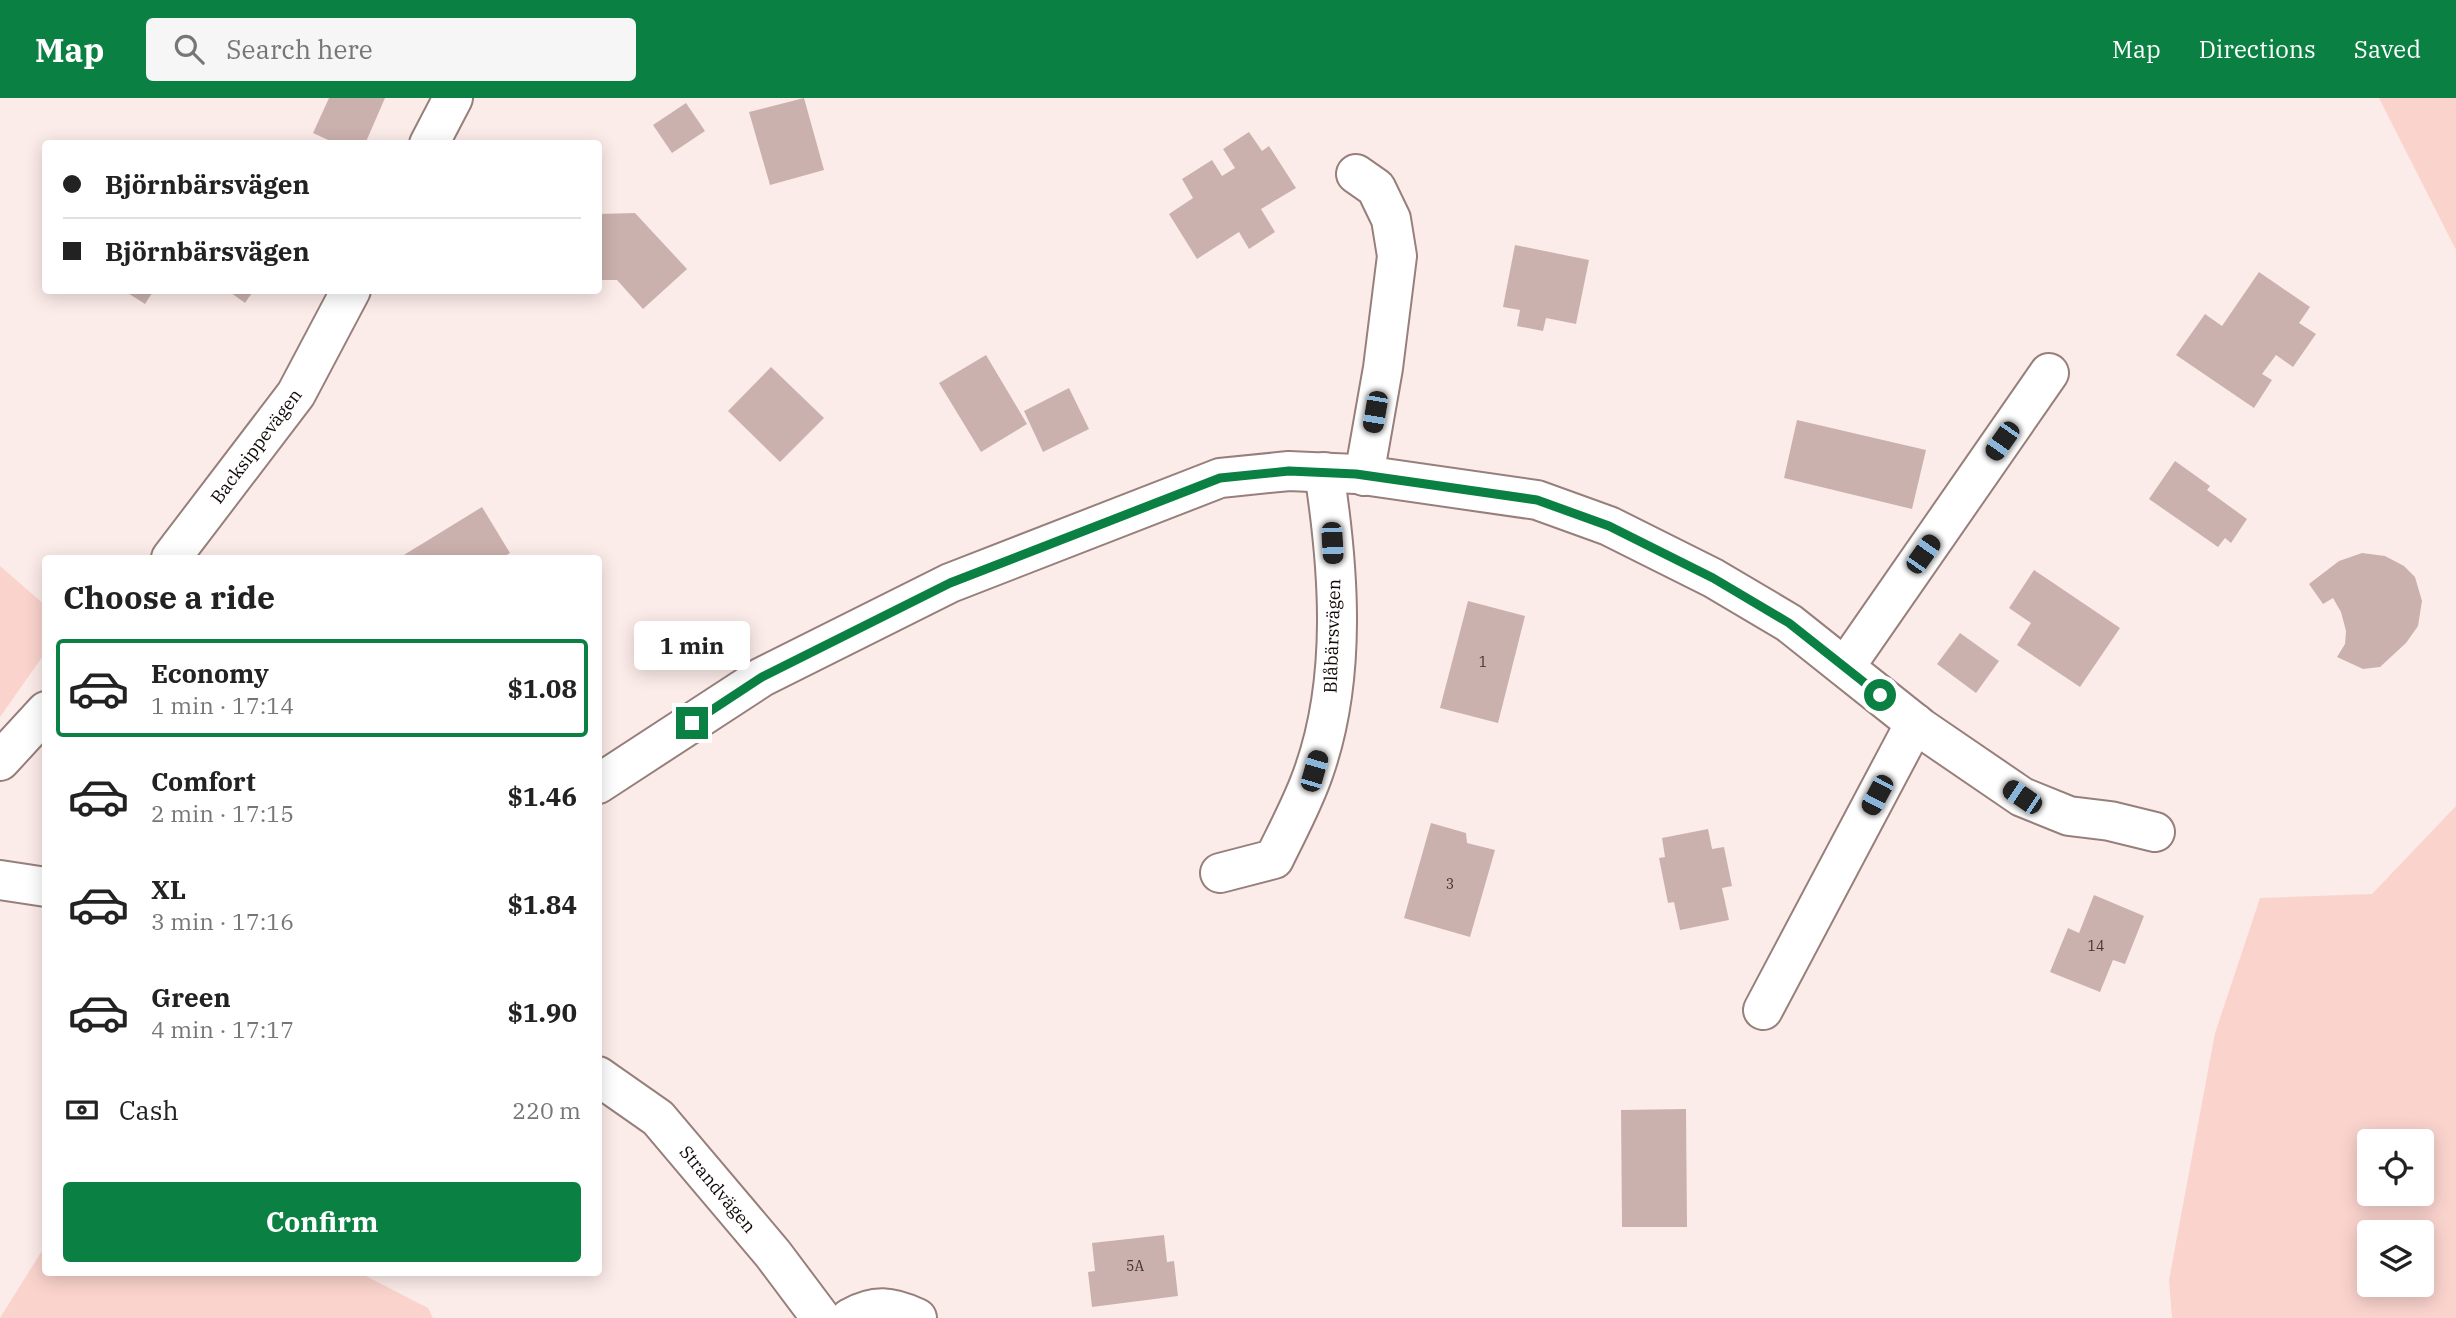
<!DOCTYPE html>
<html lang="en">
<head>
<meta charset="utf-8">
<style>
  body { margin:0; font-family:"IBM Plex Serif",serif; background:#f6f6f6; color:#222; height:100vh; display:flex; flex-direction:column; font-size:26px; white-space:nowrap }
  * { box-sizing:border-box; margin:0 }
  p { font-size:23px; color:#767676 }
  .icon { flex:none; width:38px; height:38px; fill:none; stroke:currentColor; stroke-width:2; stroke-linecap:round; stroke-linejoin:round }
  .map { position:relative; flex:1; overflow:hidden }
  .details { position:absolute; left:42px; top:457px; width:560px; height:721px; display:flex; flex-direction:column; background:#fff; border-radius:7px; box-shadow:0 4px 18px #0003 }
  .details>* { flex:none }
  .guide { position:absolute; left:42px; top:42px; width:560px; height:154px; border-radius:7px; box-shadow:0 4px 18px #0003; display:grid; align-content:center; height:154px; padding:0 21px; background:#fff }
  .buttons { position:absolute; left:2357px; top:1031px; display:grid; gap:14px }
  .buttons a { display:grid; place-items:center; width:77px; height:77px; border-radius:7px; background:#fff; box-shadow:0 4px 18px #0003; font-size:35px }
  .end { position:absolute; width:32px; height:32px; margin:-16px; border:9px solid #0b8043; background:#fff; box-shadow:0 0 0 4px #fff }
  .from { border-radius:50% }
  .bubble { position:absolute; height:49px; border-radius:7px; background:#fff; box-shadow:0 4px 18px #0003; font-size:23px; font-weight:700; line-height:49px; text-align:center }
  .car { position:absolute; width:21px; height:42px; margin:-21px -10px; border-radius:9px; box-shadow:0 0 5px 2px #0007; background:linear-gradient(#222 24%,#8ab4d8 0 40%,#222 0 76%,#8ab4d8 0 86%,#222 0) }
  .guide b { display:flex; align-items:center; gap:24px; height:66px; font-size:26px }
  .guide b+b { border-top:2px solid #e0e0e0 }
  .guide i { width:18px; height:18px; background:#222 }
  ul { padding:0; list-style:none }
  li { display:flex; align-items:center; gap:21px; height:98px; margin:0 14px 10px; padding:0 7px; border:4px solid transparent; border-radius:7px }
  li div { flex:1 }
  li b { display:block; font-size:26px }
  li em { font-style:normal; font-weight:700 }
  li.selected { border-color:#0b8043 }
  li>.icon { width:63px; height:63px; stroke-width:1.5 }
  h2 { padding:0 21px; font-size:32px; line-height:84px }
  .pay { display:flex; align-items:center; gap:18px; height:77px; padding:0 21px; font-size:26px }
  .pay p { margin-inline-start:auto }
  .button { display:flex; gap:14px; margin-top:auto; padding:14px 21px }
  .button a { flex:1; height:80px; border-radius:7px; background:#0b8043; color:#fff; font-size:28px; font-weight:700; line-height:80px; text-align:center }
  header { display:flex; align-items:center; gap:42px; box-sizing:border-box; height:98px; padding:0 35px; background:#0b8043; color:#fff }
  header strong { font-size:33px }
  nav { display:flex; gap:38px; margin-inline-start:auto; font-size:24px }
  .search { width:490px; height:63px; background:#f6f6f6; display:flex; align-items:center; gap:18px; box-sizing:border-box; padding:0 24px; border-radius:7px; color:#767676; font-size:26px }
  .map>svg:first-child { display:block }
  .green { fill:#fad3cd; fill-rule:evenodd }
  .building { fill:#cbb1ad }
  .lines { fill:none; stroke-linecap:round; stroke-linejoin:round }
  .minor-casing { stroke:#977f7b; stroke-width:42 }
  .minor { stroke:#fff; stroke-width:38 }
  .route { stroke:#0b8043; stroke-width:9 }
  .labels { text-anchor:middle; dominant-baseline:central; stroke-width:6; stroke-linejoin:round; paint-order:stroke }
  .number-label { font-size:14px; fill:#403331 }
  .street-label { font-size:18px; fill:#110908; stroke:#fff }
</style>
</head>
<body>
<header>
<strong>Map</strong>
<div class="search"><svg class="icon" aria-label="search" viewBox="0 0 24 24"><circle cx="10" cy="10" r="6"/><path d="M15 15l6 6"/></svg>Search here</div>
<nav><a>Map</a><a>Directions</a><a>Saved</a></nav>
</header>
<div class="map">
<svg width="2456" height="1220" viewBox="0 0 2456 1220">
  <rect width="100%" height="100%" fill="#fcece9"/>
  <!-- green -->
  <g class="green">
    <path d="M 2379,0 L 2456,0 L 2456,150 L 2455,150 Z"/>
    <path d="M 0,468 L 46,508 L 45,555 L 0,619 Z"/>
    <path d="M 2456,708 L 2456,1220 L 2172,1220 L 2169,1182 L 2215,935 L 2260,800 L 2372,796 ZM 2370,1043 L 2422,1043 L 2422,1096 L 2370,1096 ZM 2370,1134 L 2422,1134 L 2422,1186 L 2370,1186 Z"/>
    <path d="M 45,1148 L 46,1174 L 358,1174 L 428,1210 L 433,1220 L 0,1220 Z"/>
  </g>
  <!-- building -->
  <g class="building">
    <path d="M 329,0 L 385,0 L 365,46 L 337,46 L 313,35 Z"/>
    <path d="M 804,0 L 824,72 L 770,87 L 749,14 Z"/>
    <path d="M 686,5 L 705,33 L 672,55 L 653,27 Z"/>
    <path d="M 1249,34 L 1262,53 L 1269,48 L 1296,90 L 1261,111 L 1275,134 L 1249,151 L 1239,134 L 1197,161 L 1169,116 L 1193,100 L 1182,81 L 1212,62 L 1222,78 L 1235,70 L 1223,51 Z"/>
    <path d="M 635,115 L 687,171 L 643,211 L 617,182 L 598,182 L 598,116 Z"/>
    <path d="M 1515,147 L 1589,162 L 1576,226 L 1546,220 L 1543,233 L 1517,228 L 1520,212 L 1503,209 Z"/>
    <path d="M 2259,174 L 2310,209 L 2299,225 L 2316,236 L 2293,269 L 2276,257 L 2262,276 L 2272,282 L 2254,310 L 2176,257 L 2205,216 L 2222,228 Z"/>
    <path d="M 123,192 L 154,192 L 145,206 Z"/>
    <path d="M 227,192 L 254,192 L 245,205 Z"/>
    <path d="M 986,257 L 1027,326 L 981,354 L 939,285 Z"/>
    <path d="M 771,269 L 824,320 L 780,364 L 728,313 Z"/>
    <path d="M 1069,290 L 1089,331 L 1043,354 L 1024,313 Z"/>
    <path d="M 1797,322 L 1926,352 L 1912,411 L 1784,380 Z"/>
    <path d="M 2175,363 L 2210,388 L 2207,392 L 2247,421 L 2231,445 L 2225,440 L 2218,449 L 2149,401 Z"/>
    <path d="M 482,409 L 510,455 L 502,460 L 399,460 Z"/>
    <path d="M 2362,455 L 2385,458 L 2404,468 L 2415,479 L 2422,503 L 2418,528 L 2406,545 L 2380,569 L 2363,571 L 2337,559 L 2345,546 L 2346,533 L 2341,514 L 2333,500 L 2323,506 L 2309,486 L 2339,463 Z"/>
    <path d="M 2034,472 L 2120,530 L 2080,589 L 2017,547 L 2031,525 L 2009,510 Z"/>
    <path d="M 1468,503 L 1525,518 L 1498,625 L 1440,610 Z"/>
    <path d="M 1960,535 L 1999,563 L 1976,595 L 1937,566 Z"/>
    <path d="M 1431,725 L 1466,735 L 1467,745 L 1495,752 L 1470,839 L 1404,820 Z"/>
    <path d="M 1708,731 L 1712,751 L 1724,749 L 1732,788 L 1722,790 L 1729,822 L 1680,832 L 1674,804 L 1668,805 L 1659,760 L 1665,759 L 1662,740 Z"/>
    <path d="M 2094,797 L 2144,818 L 2125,866 L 2113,862 L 2100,894 L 2050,874 L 2068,830 L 2079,835 Z"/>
    <path d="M 1686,1011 L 1687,1129 L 1622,1129 L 1621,1012 Z"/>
    <path d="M 1164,1137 L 1167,1164 L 1174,1163 L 1178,1198 L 1092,1209 L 1088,1174 L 1095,1173 L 1092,1145 Z"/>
  </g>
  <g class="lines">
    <defs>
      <g id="minor">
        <path d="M 429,46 L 453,0"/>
        <path d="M 1356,76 L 1376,90 L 1391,121 L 1397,158 L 1383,270 L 1364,378"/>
        <path d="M 171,460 L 296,296 L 351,192"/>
        <path d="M 1845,569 L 2049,275"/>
        <path d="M 0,663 L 46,613"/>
        <path d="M 598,686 L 762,579 L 950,485 L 1220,380 L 1289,373 L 1356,376 L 1537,402 L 1609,428 L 1713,480 L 1789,525 L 1921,630 L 2022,699 L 2069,718 L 2110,723 L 2155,734"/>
        <path d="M 1220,775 L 1274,761 C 1288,732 1304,703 1314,673 C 1347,579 1339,471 1324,374"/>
        <path d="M 0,782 L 46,789"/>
        <path d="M 1763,912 L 1915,625"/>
        <path d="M 598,978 L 658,1020 L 773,1156 L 821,1220"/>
        <path d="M 850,1220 C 875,1206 891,1208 917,1220"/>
      </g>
    </defs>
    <!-- minor casing -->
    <use href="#minor" class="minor-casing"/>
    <!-- minor -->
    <use href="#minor" class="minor"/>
  </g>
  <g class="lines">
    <!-- route -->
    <path class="route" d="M 692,625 L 762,579 L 950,485 L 1220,380 L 1289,373 L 1356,376 L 1537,402 L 1609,428 L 1713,480 L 1789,525 L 1880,597"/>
  </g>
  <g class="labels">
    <!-- number labels -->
    <g class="number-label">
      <text x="1483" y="564">1</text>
      <text x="1450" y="786">3</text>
      <text x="2096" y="848">14</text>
      <text x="1135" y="1168">5A</text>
    </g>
    <!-- street labels -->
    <g class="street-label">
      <text transform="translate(256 348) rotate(-53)">Backsippevägen</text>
      <text transform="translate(1332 538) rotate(-88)">Blåbärsvägen</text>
      <text transform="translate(718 1091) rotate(50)">Strandvägen</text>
    </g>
  </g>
</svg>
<div class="buttons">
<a><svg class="icon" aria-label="locate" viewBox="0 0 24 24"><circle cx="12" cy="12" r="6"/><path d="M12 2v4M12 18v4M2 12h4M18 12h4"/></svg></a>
<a><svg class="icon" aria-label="layers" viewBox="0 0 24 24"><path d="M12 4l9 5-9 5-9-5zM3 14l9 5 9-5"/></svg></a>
</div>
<i class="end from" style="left:1880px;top:597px"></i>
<i class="end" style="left:692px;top:625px"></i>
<div class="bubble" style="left:634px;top:523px;width:116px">1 min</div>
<i class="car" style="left:1375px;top:314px;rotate:190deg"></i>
<i class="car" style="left:2002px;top:343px;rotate:215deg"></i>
<i class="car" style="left:1332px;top:445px;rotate:177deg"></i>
<i class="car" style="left:1923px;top:456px;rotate:35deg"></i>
<i class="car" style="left:1314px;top:673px;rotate:16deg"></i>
<i class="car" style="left:1877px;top:697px;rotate:208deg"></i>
<i class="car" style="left:2022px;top:699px;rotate:304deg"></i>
<div class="guide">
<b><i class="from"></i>Björnbärsvägen</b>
<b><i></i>Björnbärsvägen</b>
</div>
<section class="details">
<h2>Choose a ride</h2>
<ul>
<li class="selected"><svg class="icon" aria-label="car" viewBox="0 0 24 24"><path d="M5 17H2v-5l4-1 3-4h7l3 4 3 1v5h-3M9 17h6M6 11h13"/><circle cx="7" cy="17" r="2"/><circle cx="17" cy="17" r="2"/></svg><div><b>Economy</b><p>1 min · 17:14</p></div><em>$1.08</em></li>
<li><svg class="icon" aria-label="car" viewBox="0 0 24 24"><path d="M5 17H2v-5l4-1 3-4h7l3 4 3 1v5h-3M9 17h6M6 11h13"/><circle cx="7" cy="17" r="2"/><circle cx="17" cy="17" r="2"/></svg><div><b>Comfort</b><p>2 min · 17:15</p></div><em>$1.46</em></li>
<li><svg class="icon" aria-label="car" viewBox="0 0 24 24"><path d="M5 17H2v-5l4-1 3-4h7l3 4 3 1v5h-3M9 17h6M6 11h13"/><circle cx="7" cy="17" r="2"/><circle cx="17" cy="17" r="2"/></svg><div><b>XL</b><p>3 min · 17:16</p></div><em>$1.84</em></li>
<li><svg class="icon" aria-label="car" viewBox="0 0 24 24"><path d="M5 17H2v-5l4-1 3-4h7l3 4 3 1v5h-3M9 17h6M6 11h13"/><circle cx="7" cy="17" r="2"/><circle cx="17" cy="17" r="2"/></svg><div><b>Green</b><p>4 min · 17:17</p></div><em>$1.90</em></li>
</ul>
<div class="pay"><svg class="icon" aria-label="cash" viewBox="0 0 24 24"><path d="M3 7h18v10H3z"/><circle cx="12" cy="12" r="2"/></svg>Cash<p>220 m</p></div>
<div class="button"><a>Confirm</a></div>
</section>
</div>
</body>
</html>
